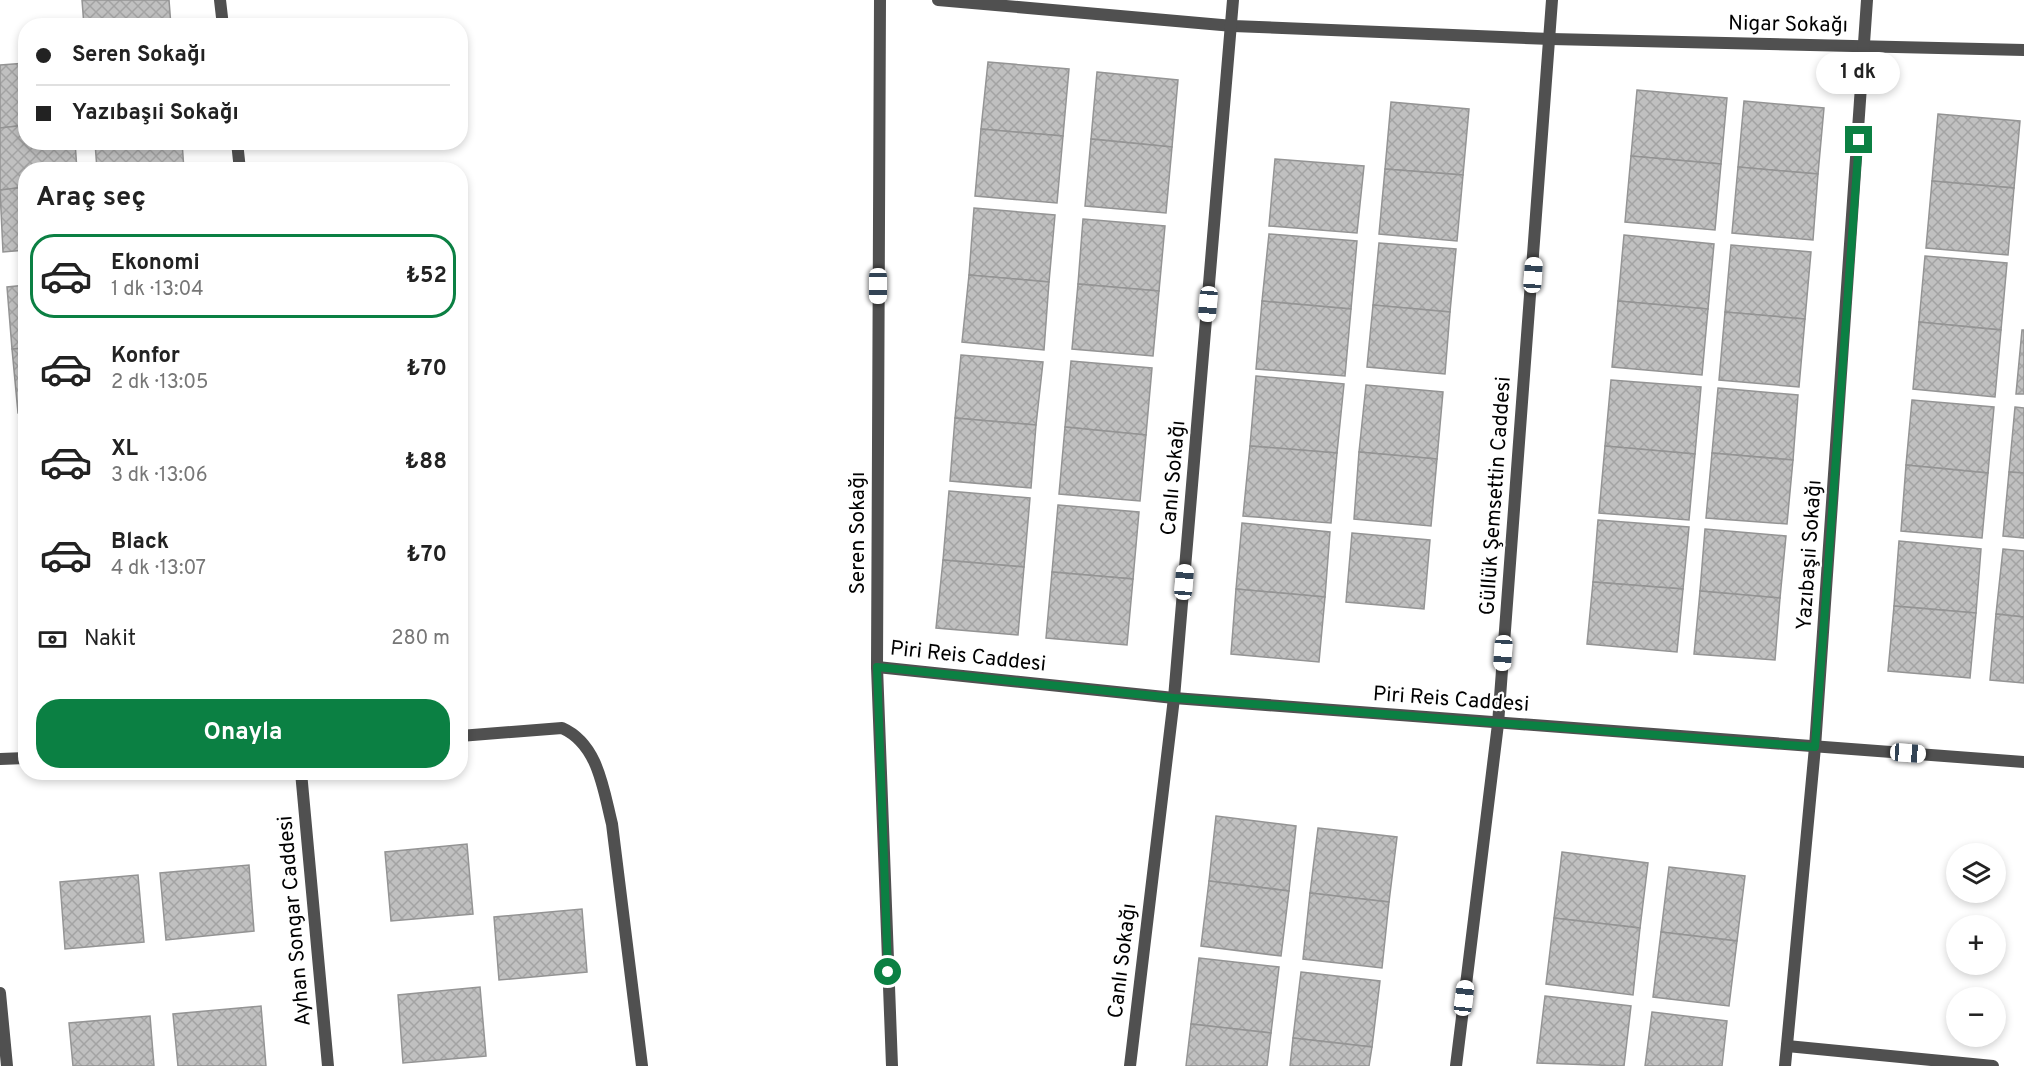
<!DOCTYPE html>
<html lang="tr">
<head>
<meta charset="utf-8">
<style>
  body { margin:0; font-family:Overpass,sans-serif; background:#f6f6f6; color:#222; height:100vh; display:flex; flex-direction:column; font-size:22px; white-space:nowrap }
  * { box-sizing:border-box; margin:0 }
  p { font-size:20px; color:#767676 }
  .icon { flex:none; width:33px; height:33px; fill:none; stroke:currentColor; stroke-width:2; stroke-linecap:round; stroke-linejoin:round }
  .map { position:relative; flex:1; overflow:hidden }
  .side { position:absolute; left:18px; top:162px; width:450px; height:618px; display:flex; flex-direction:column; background:#fff; border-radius:24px; box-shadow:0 3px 9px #0003 }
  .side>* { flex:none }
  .guide { position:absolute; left:18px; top:18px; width:450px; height:132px; border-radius:24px; box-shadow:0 3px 9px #0003; display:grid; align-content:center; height:132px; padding:0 18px; background:#fff }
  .tools { position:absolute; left:1946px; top:843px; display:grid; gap:12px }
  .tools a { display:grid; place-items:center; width:60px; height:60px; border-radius:50%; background:#fff; box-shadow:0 3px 9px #0003; font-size:30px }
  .end { position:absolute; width:27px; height:27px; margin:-14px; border:8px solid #0b8043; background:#fff; box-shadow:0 0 0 3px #fff }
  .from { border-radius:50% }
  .bubble { position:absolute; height:42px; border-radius:21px; background:#fff; box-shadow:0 3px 9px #0003; font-size:20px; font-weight:700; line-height:42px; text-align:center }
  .car { position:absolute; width:18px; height:36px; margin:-18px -9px; border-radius:8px; box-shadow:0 0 4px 2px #0007; background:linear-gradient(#fff 24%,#345 0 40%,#fff 0 76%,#345 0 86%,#fff 0) }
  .guide b { display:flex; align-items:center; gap:21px; height:57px; font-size:22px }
  .guide b+b { border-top:2px solid #e0e0e0 }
  .guide i { width:15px; height:15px; background:#222 }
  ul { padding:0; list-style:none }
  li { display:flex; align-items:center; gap:18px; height:84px; margin:0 12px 9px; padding:0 6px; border:3px solid transparent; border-radius:24px }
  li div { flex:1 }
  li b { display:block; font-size:22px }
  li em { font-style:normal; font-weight:700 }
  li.selected { border-color:#0b8043 }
  li>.icon { width:54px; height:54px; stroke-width:1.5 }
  h2 { padding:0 18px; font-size:27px; line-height:72px }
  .pay { display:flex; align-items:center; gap:15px; height:66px; padding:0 18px; font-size:22px }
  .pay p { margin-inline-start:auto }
  .button { display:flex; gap:12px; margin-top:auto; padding:12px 18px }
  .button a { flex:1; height:69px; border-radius:24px; background:#0b8043; color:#fff; font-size:24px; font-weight:700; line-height:69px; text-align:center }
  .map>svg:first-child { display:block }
  .building { fill:url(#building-cross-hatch); stroke:#949494; stroke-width:1.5 }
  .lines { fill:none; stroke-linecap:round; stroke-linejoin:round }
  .minor { stroke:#505050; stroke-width:12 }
  .tertiary { stroke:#505050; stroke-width:12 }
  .route { stroke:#0b8043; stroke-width:8 }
  .labels { text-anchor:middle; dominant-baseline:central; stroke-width:4.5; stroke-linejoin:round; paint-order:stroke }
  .street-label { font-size:21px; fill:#000; stroke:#fff }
</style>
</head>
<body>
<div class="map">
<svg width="2024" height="1066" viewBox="0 0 2024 1066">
  <defs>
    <pattern id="building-cross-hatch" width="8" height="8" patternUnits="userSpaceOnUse" patternTransform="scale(1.5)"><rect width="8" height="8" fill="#c0c0c0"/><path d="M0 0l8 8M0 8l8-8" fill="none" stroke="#a3a3a3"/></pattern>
  </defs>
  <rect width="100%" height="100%" fill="#fff"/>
  <!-- building -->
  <g class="building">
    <path d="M 82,0 L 169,0 L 171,26 L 84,26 Z"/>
    <path d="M 988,62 L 1069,69 L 1063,136 L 981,129 Z"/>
    <path d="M 26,63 L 26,125 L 0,128 L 0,65 Z"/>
    <path d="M 1097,72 L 1178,80 L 1172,147 L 1091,139 Z"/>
    <path d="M 1637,90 L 1727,98 L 1721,164 L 1631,156 Z"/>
    <path d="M 1744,101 L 1824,108 L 1818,174 L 1738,167 Z"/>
    <path d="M 1391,102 L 1469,109 L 1463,175 L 1385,169 Z"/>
    <path d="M 1938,114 L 2020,121 L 2014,188 L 1932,181 Z"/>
    <path d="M 26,125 L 26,142 L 75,142 L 77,170 L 26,170 L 26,187 L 0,190 L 0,128 Z"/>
    <path d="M 981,129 L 1063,136 L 1057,203 L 975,196 Z"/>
    <path d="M 1091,139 L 1172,147 L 1166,213 L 1085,206 Z"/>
    <path d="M 95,142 L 182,142 L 184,170 L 97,170 Z"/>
    <path d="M 1631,156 L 1721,164 L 1715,230 L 1625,222 Z"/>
    <path d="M 1275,159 L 1364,166 L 1357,233 L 1269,226 Z"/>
    <path d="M 1738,167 L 1818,174 L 1813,240 L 1732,233 Z"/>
    <path d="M 1385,169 L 1463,175 L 1457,241 L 1379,234 Z"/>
    <path d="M 1932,181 L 2014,188 L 2008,255 L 1926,248 Z"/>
    <path d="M 26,187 L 26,250 L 3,252 L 0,190 Z"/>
    <path d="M 974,208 L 1055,215 L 1049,282 L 969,275 Z"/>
    <path d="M 1083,219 L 1165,226 L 1159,291 L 1078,284 Z"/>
    <path d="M 1269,234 L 1357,241 L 1351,309 L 1262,301 Z"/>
    <path d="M 1624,235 L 1714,244 L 1708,309 L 1618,301 Z"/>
    <path d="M 1379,243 L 1456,249 L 1450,312 L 1373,305 Z"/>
    <path d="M 1731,245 L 1811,252 L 1805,319 L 1725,312 Z"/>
    <path d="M 1925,256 L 2007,263 L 2001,330 L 1919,322 Z"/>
    <path d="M 969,275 L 1049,282 L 1044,350 L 962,342 Z"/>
    <path d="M 1078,284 L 1159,291 L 1153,356 L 1072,349 Z"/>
    <path d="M 26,285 L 26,348 L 12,349 L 7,287 Z"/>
    <path d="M 1262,301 L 1351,309 L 1345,376 L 1256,369 Z"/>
    <path d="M 1618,301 L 1708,309 L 1702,375 L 1612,367 Z"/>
    <path d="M 1373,305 L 1450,312 L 1445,374 L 1367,367 Z"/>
    <path d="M 1725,312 L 1805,319 L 1799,387 L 1719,380 Z"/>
    <path d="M 1919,322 L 2001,330 L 1995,397 L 1913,389 Z"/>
    <path d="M 2022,330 L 2024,330 L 2024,394 L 2016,394 Z"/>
    <path d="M 26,348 L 26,412 L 18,413 L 12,349 Z"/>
    <path d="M 961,355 L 1043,362 L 1036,425 L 955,418 Z"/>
    <path d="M 1071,361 L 1152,368 L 1146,435 L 1065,427 Z"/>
    <path d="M 1256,376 L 1344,384 L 1337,453 L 1250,446 Z"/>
    <path d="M 1611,380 L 1701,387 L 1695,454 L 1605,446 Z"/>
    <path d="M 1366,385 L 1443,392 L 1437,459 L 1359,452 Z"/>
    <path d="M 1718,388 L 1798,395 L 1793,460 L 1712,453 Z"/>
    <path d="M 1912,400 L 1994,407 L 1988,473 L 1906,465 Z"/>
    <path d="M 2015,407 L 2024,408 L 2024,473 L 2009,472 Z"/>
    <path d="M 955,418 L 1036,425 L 1031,488 L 950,481 Z"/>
    <path d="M 1065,427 L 1146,435 L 1140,501 L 1059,494 Z"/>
    <path d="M 1250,446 L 1337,453 L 1331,523 L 1243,516 Z"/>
    <path d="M 1605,446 L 1695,454 L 1689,520 L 1599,513 Z"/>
    <path d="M 1359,452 L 1437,459 L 1431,526 L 1354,519 Z"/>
    <path d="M 1712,453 L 1793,460 L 1787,524 L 1706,518 Z"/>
    <path d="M 1906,465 L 1988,473 L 1982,538 L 1901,531 Z"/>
    <path d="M 2009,472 L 2024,473 L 2024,538 L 2003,536 Z"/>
    <path d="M 949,491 L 1030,498 L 1024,567 L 943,560 Z"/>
    <path d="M 1058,505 L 1139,512 L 1133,579 L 1052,572 Z"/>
    <path d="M 1598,520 L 1689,527 L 1683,589 L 1593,582 Z"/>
    <path d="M 1242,523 L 1330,532 L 1325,597 L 1236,589 Z"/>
    <path d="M 1705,529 L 1786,536 L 1780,598 L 1700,591 Z"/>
    <path d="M 1352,533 L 1430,540 L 1424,609 L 1346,602 Z"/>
    <path d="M 1899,541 L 1981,549 L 1976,613 L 1894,606 Z"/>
    <path d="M 2003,549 L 2024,551 L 2024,617 L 1996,614 Z"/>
    <path d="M 943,560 L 1024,567 L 1018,635 L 936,628 Z"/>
    <path d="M 1052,572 L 1133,579 L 1127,645 L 1046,638 Z"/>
    <path d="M 1593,582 L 1683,589 L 1677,652 L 1587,644 Z"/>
    <path d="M 1236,589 L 1325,597 L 1319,662 L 1231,654 Z"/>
    <path d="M 1700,591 L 1780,598 L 1775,660 L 1694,654 Z"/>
    <path d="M 1894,606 L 1976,613 L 1970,678 L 1888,671 Z"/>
    <path d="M 1996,614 L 2024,617 L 2024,683 L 1990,680 Z"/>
    <path d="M 1216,816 L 1296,826 L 1289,891 L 1209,881 Z"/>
    <path d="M 1318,828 L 1397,837 L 1389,902 L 1310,893 Z"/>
    <path d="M 467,844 L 473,914 L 391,921 L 385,852 Z"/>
    <path d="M 1562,852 L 1648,863 L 1640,928 L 1554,918 Z"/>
    <path d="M 249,865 L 254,931 L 166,940 L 160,873 Z"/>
    <path d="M 1669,867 L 1745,876 L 1737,941 L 1661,932 Z"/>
    <path d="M 138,875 L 144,942 L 65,949 L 60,882 Z"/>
    <path d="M 1209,881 L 1289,891 L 1281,956 L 1201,946 Z"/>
    <path d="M 1310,893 L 1389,902 L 1382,968 L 1303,959 Z"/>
    <path d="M 582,909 L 587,972 L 499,980 L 494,917 Z"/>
    <path d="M 1554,918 L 1640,928 L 1633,995 L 1546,984 Z"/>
    <path d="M 1661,932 L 1737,941 L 1729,1006 L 1653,997 Z"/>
    <path d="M 1199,958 L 1279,967 L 1271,1033 L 1191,1024 Z"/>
    <path d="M 1301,972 L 1380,981 L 1372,1047 L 1293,1038 Z"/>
    <path d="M 480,987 L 486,1056 L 403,1063 L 398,995 Z"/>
    <path d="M 1545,996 L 1631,1006 L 1624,1066 L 1537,1063 Z"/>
    <path d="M 261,1006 L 266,1066 L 178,1066 L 173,1014 Z"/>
    <path d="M 1652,1012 L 1727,1021 L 1722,1066 L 1645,1066 Z"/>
    <path d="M 150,1016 L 154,1066 L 73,1066 L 69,1023 Z"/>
    <path d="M 1191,1024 L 1271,1033 L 1267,1066 L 1186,1066 Z"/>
    <path d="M 1293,1038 L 1372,1047 L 1369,1066 L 1290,1066 Z"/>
  </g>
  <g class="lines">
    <!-- minor -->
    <g class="minor">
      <path d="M 220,0 L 223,26"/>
      <path d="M 880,0 L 877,667 L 892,1066"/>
      <path d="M 938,0 L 1233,26 L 1551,39 L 2024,50"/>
      <path d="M 237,142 L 240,170"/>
      <path d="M 877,667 L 1174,698 L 2024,762"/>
      <path d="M 460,736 L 562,728 C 598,744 603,788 612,824 L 642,1066"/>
      <path d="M 0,759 L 26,758"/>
      <path d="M 301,772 L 328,1066"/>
      <path d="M 0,993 L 7,1066"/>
      <path d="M 1787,1046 L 1993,1066"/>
      <path d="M 1130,1066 L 1174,698 L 1233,0"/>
      <path d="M 1785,1066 L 1815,747 L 1867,0"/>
    </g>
    <!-- tertiary -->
    <path class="tertiary" d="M 1456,1066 L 1498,724 L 1552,0"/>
  </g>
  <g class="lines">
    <!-- route -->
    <path class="route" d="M 888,972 L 877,667 L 1174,698 L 1815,747 L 1859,140"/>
  </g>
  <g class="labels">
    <!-- street labels -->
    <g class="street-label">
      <text transform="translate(1788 25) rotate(1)">Nigar Sokağı</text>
      <text transform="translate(1174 478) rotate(-85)">Canlı Sokağı</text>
      <text transform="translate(1496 496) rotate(-86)">Güllük Şemsettin Caddesi</text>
      <text transform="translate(858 533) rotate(-90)">Seren Sokağı</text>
      <text transform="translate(1810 555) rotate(-86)">Yazıbaşıi Sokağı</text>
      <text transform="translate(968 657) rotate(6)">Piri Reis Caddesi</text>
      <text transform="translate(1451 700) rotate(4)">Piri Reis Caddesi</text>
      <text transform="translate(295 921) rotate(-95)">Ayhan Songar Caddesi</text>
      <text transform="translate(1123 961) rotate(-83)">Canlı Sokağı</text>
    </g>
  </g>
</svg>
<div class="tools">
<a><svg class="icon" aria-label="layers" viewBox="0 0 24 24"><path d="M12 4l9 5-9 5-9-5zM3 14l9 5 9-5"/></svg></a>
<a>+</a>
<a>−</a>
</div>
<i class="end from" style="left:888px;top:972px"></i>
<i class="end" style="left:1859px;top:140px"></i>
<div class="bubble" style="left:1816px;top:52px;width:84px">1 dk</div>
<i class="car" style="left:1533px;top:275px;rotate:4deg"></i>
<i class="car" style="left:878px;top:286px;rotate:180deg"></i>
<i class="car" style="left:1208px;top:304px;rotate:185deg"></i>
<i class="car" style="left:1184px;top:582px;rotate:5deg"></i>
<i class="car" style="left:1503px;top:653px;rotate:184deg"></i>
<i class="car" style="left:1908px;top:753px;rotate:94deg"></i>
<i class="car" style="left:1464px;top:998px;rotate:7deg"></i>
<div class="guide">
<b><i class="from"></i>Seren Sokağı</b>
<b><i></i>Yazıbaşıi Sokağı</b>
</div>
<section class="side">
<h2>Araç seç</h2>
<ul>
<li class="selected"><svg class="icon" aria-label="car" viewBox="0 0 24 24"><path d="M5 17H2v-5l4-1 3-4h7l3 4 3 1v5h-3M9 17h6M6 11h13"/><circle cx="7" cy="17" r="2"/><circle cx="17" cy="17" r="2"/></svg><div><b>Ekonomi</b><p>1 dk · 13:04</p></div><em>₺52</em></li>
<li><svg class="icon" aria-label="car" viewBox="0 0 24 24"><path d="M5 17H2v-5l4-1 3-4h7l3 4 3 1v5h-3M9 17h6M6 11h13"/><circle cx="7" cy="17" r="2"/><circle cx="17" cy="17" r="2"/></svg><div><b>Konfor</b><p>2 dk · 13:05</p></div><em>₺70</em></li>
<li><svg class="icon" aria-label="car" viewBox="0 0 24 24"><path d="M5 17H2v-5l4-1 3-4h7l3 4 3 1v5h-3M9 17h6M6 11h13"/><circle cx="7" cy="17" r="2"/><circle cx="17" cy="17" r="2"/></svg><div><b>XL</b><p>3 dk · 13:06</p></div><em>₺88</em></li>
<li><svg class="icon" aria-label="car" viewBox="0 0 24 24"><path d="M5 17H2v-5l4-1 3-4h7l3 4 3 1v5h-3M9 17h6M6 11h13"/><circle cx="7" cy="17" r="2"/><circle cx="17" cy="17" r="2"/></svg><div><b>Black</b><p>4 dk · 13:07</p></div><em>₺70</em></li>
</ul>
<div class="pay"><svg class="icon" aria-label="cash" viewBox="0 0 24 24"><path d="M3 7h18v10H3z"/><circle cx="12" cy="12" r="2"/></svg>Nakit<p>280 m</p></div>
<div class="button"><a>Onayla</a></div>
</section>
</div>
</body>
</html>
